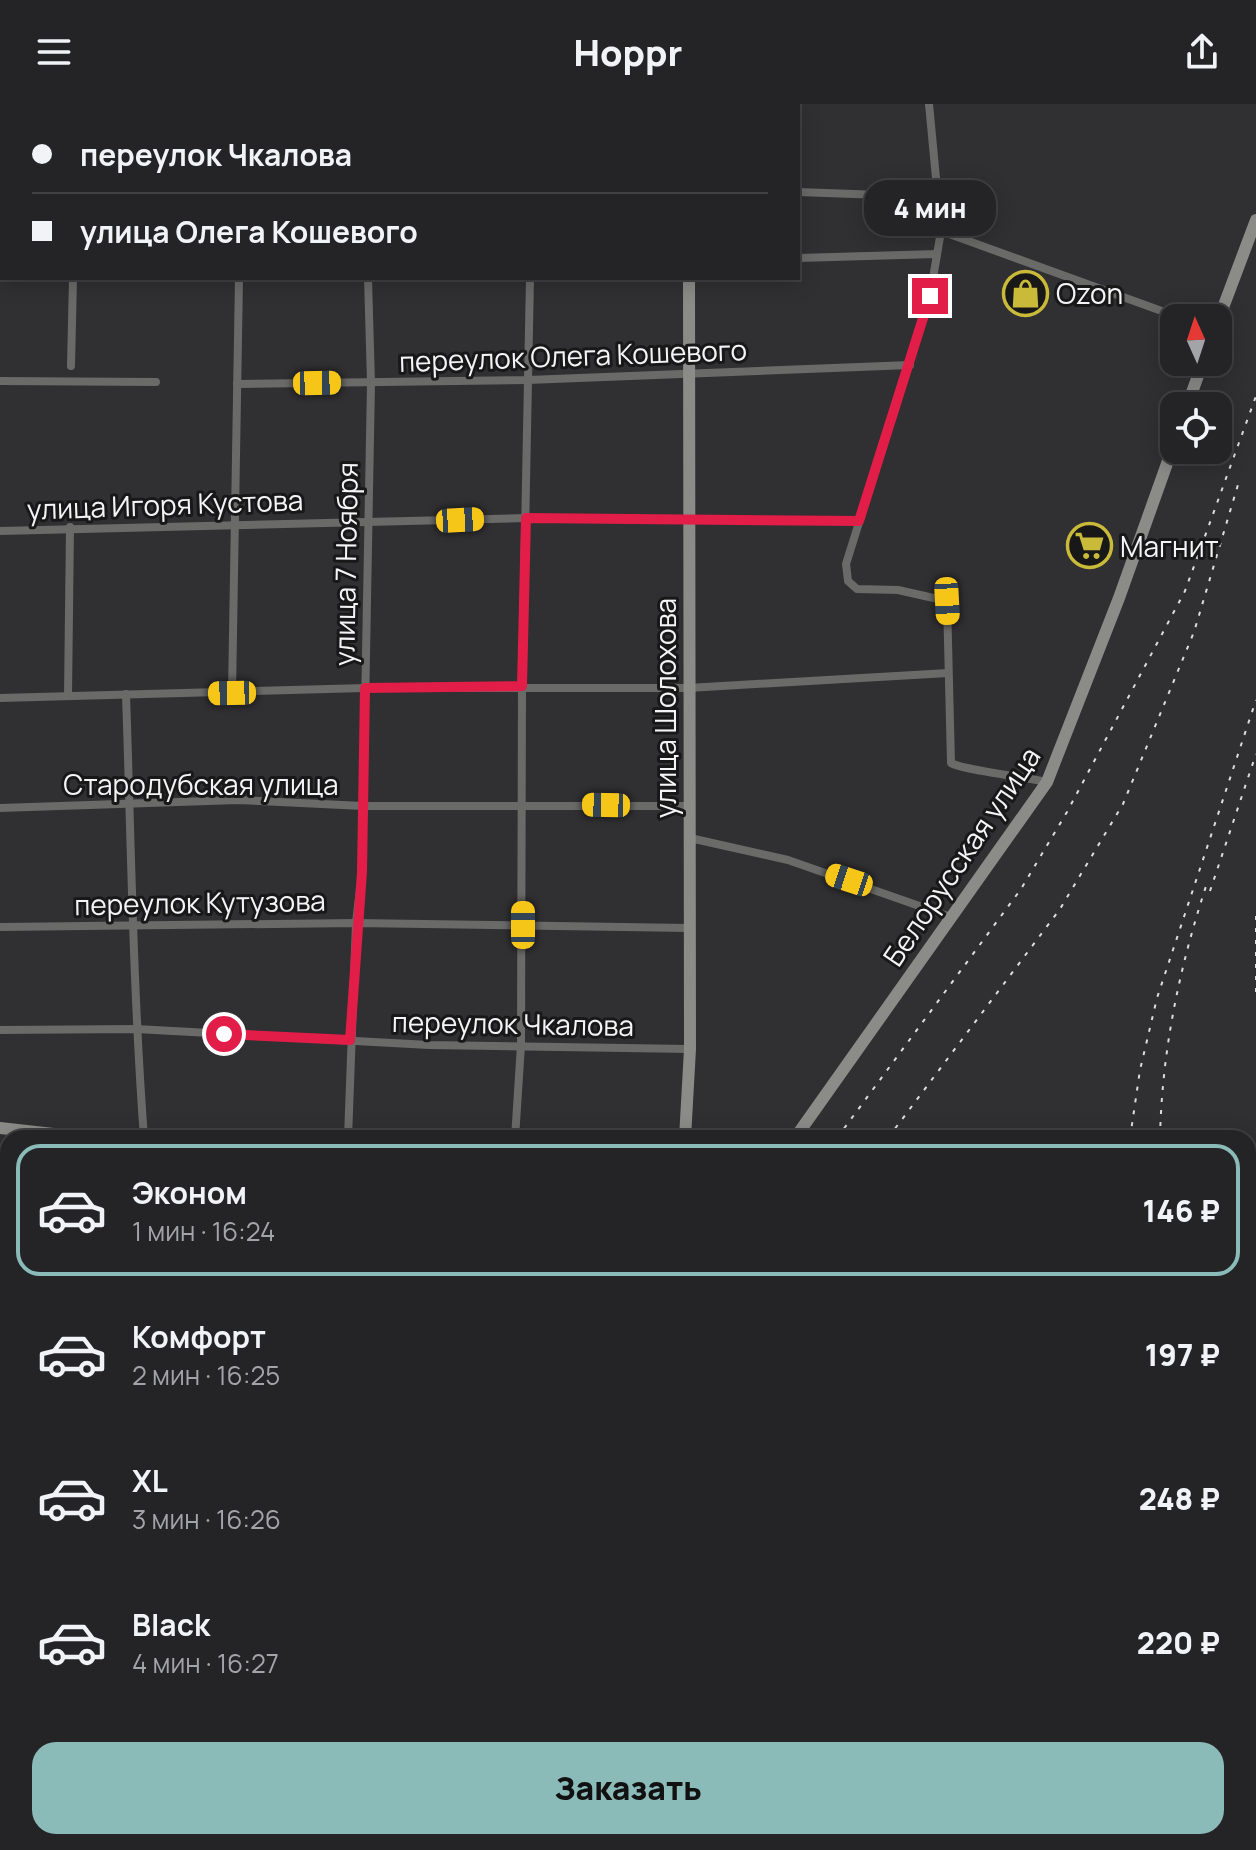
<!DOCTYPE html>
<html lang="ru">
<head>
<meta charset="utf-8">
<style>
  body { margin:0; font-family:Manrope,sans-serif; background:#302f32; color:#f1f3f6; height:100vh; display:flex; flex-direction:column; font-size:30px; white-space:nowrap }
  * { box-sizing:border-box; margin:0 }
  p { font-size:26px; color:#a3a4a7 }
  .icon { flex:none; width:44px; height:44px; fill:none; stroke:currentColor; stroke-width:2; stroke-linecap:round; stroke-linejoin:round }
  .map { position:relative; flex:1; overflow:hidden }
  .drawer { position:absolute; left:0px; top:1026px; width:1256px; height:720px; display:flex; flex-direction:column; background:#242326; border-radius:24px 24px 0 0; box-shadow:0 4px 20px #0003,0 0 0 2px #414043 }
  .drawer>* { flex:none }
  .banner { position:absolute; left:0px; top:0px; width:800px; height:176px; box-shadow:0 4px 20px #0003,0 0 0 2px #414043; display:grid; align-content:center; height:176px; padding:0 32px; background:#242326 }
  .needle { width:52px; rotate:357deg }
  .fabs { position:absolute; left:1160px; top:200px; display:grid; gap:16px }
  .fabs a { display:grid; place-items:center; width:72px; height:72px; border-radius:16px; background:#242326; box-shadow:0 4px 20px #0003,0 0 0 2px #414043; font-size:40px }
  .end { position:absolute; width:36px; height:36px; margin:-18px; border:10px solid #e11d48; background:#fff; box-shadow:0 0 0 4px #fff }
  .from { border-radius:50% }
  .bubble { position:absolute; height:56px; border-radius:24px; background:#242326; box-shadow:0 4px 20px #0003,0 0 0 2px #414043; font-size:26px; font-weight:800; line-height:56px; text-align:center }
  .car { position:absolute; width:24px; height:48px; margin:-24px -12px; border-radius:10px; box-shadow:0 0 6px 2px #0007; background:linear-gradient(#f5c518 24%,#345 0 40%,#f5c518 0 76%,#345 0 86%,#f5c518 0) }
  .banner b { display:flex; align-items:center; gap:28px; height:76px; font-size:30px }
  .banner b+b { border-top:2px solid #414043 }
  .banner i { width:20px; height:20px; background:#f1f3f6 }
  ul { padding:14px 0 0; list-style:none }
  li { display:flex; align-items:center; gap:24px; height:132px; margin:0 16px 12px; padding:0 16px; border:4px solid transparent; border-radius:24px }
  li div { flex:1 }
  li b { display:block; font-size:30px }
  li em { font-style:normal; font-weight:800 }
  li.active { border-color:#8bbbb9 }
  li>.icon { width:72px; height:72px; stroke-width:1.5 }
  .cta { display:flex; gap:16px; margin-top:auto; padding:16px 32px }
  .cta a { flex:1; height:92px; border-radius:24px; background:#8bbbb9; color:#111; font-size:32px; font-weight:800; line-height:92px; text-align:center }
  header { display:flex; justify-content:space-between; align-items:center; height:104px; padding:0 32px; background:#242326; font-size:36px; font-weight:800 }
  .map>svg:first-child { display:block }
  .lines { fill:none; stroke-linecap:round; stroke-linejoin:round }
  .street { stroke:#6a6a69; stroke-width:8 }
  .secondary { stroke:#8b8b88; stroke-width:12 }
  .rail { stroke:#dddddf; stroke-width:2; stroke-dasharray:4 8; stroke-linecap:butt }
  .route { stroke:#e11d48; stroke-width:10 }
  .labels { text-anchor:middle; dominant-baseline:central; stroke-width:6; stroke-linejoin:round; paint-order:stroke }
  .poi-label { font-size:28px; fill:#f4f4f6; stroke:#181819; text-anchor:start }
  .street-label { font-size:28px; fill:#f4f4f6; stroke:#181819 }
</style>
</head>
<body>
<header><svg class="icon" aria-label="menu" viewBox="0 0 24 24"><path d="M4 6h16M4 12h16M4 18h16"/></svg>Hoppr<svg class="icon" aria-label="share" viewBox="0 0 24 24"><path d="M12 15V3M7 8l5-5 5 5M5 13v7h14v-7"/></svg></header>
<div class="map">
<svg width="1256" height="1746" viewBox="0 0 1256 1746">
  <rect width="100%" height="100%" fill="#302f32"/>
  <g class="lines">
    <!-- street -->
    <g class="street">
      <path d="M 240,0 L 240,2"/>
      <path d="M 362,0 L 362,2"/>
      <path d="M 485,0 L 485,2"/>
      <path d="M 929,0 L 941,127 L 930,192 L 846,460 L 848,477 L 857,485 L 898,486 L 947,497 L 951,659 C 959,665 1029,674 1047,678"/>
      <path d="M 74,2 L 74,0"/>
      <path d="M 798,88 L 937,93"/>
      <path d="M 0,122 L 2,122"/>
      <path d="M 941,127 L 1181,214"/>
      <path d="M 798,154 L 937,150"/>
      <path d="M 71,262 L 73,174"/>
      <path d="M 0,277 L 156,278"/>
      <path d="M 237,280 L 528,276 L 910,261"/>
      <path d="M 0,427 L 526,414 L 859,417"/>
      <path d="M 232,589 L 239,174"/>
      <path d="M 126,590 C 131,738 133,886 144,1034"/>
      <path d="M 68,592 L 70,423"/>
      <path d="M 0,594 L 365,584 L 688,584 L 948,569"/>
      <path d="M 0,704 L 238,696 L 363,702 L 690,702"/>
      <path d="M 690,734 L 788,756 L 948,812"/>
      <path d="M 0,823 L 356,819 L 688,824"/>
      <path d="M 0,926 L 136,925 L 429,941 L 690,945"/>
      <path d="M 348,1034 L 356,819 L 362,768 L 371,279 L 368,174"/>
      <path d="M 515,1034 L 521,941 L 522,582 L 530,174"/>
      <path d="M 0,1110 L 8,1112"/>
      <path d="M 0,1157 L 8,1159"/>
      <path d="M 0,1482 L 8,1481"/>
      <path d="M 0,1626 L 8,1632"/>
      <path d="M 33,1746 L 39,1738"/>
    </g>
    <!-- secondary -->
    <g class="secondary">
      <path d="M 694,2 L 694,0"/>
      <path d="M 1218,217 L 1256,116"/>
      <path d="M 1187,302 L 1203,258"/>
      <path d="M 0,1024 L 89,1034"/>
      <path d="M 685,1034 L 690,945 L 689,174"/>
      <path d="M 795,1034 L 1047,678 L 1119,494 L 1174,340"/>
      <path d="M 280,1746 L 284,1738"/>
    </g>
    <!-- rail -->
    <g class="rail">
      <path d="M 1210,787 L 1256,650"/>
      <path d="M 1256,812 L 1256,888"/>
      <path d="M 837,1034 L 1021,785 L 1067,708 L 1185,487 L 1256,292"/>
      <path d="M 888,1034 L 1060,805 L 1123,700 L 1194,528 L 1240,374"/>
      <path d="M 1130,1034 L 1140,966 L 1157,894 L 1256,596"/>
      <path d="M 1160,1034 C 1162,944 1180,861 1208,776"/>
      <path d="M 1248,1537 L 1256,1583"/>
      <path d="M 1205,1738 L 1206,1746"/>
      <path d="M 1234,1738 L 1235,1746"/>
      <path d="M 314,1746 L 319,1738"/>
      <path d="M 452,1746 L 456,1738"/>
    </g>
  </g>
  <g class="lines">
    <!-- route -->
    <path class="route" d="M 224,930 L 350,936 L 362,768 L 365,584 L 522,582 L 526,414 L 859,417 L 930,192"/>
  </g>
  <!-- icons -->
  <defs>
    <symbol id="shop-ring" viewBox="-11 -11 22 22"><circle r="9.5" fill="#181819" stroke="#c9ba3a" stroke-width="1.5"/><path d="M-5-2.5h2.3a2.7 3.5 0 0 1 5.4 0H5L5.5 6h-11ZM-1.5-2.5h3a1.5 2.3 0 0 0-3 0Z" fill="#c9ba3a"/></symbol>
    <symbol id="supermarket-ring" viewBox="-11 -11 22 22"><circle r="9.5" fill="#181819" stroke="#c9ba3a" stroke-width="1.5"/><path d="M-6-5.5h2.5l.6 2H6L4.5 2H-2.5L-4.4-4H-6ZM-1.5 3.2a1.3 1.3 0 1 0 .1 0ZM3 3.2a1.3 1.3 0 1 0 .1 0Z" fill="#c9ba3a"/></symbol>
  </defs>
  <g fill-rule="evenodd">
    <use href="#shop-ring" x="1000" y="164" width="51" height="51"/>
    <use href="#supermarket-ring" x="1064" y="416" width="51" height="51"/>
  </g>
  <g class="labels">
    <!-- poi labels -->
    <g class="poi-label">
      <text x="1056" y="189">Ozon</text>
      <text x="1120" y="442">Магнит</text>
    </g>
    <!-- street labels -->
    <g class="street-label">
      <text transform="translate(573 251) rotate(-2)">переулок Олега Кошевого</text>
      <text transform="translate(165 400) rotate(-2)">улица Игоря Кустова</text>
      <text transform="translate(345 460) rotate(-89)">улица 7 Ноября</text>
      <text transform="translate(665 604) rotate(-90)">улица Шолохова</text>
      <text x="201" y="680">Стародубская улица</text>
      <text transform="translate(961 752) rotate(-56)">Белорусская улица</text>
      <text transform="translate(200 798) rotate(-1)">переулок Кутузова</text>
      <text transform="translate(513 919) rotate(1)">переулок Чкалова</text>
    </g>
  </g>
</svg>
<div class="fabs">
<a><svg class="needle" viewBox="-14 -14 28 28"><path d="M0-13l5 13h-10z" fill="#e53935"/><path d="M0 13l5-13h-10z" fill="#a3a4a7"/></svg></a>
<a><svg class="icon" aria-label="locate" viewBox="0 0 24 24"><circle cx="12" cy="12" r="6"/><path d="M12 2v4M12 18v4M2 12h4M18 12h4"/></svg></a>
</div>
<i class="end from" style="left:224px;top:930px"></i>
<i class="end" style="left:930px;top:192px"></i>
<div class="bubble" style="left:864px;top:76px;width:132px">4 мин</div>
<i class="car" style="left:317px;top:279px;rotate:89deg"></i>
<i class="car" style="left:460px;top:416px;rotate:87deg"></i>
<i class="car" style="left:947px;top:497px;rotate:177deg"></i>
<i class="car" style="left:232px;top:589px;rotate:269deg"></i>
<i class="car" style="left:606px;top:701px;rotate:271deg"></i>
<i class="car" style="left:849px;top:776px;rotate:288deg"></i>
<i class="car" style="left:523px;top:821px;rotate:0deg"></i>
<div class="banner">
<b><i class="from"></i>переулок Чкалова</b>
<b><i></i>улица Олега Кошевого</b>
</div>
<section class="drawer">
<ul>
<li class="active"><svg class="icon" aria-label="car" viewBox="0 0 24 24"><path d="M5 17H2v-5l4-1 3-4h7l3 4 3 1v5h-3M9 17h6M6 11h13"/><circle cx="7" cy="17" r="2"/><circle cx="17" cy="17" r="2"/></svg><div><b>Эконом</b><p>1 мин · 16:24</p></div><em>146 ₽</em></li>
<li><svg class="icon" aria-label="car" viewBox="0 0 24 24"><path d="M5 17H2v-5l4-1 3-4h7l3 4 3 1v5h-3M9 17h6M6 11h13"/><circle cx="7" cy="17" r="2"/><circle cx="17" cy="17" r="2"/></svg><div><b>Комфорт</b><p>2 мин · 16:25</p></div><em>197 ₽</em></li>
<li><svg class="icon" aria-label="car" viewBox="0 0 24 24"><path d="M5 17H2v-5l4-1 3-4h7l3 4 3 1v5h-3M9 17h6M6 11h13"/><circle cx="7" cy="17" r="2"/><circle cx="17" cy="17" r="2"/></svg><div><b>XL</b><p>3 мин · 16:26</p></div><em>248 ₽</em></li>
<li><svg class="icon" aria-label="car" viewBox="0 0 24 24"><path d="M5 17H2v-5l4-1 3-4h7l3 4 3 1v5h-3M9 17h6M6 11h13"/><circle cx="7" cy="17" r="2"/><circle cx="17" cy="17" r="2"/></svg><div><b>Black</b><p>4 мин · 16:27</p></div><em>220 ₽</em></li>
</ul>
<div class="cta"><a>Заказать</a></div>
</section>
</div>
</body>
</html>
